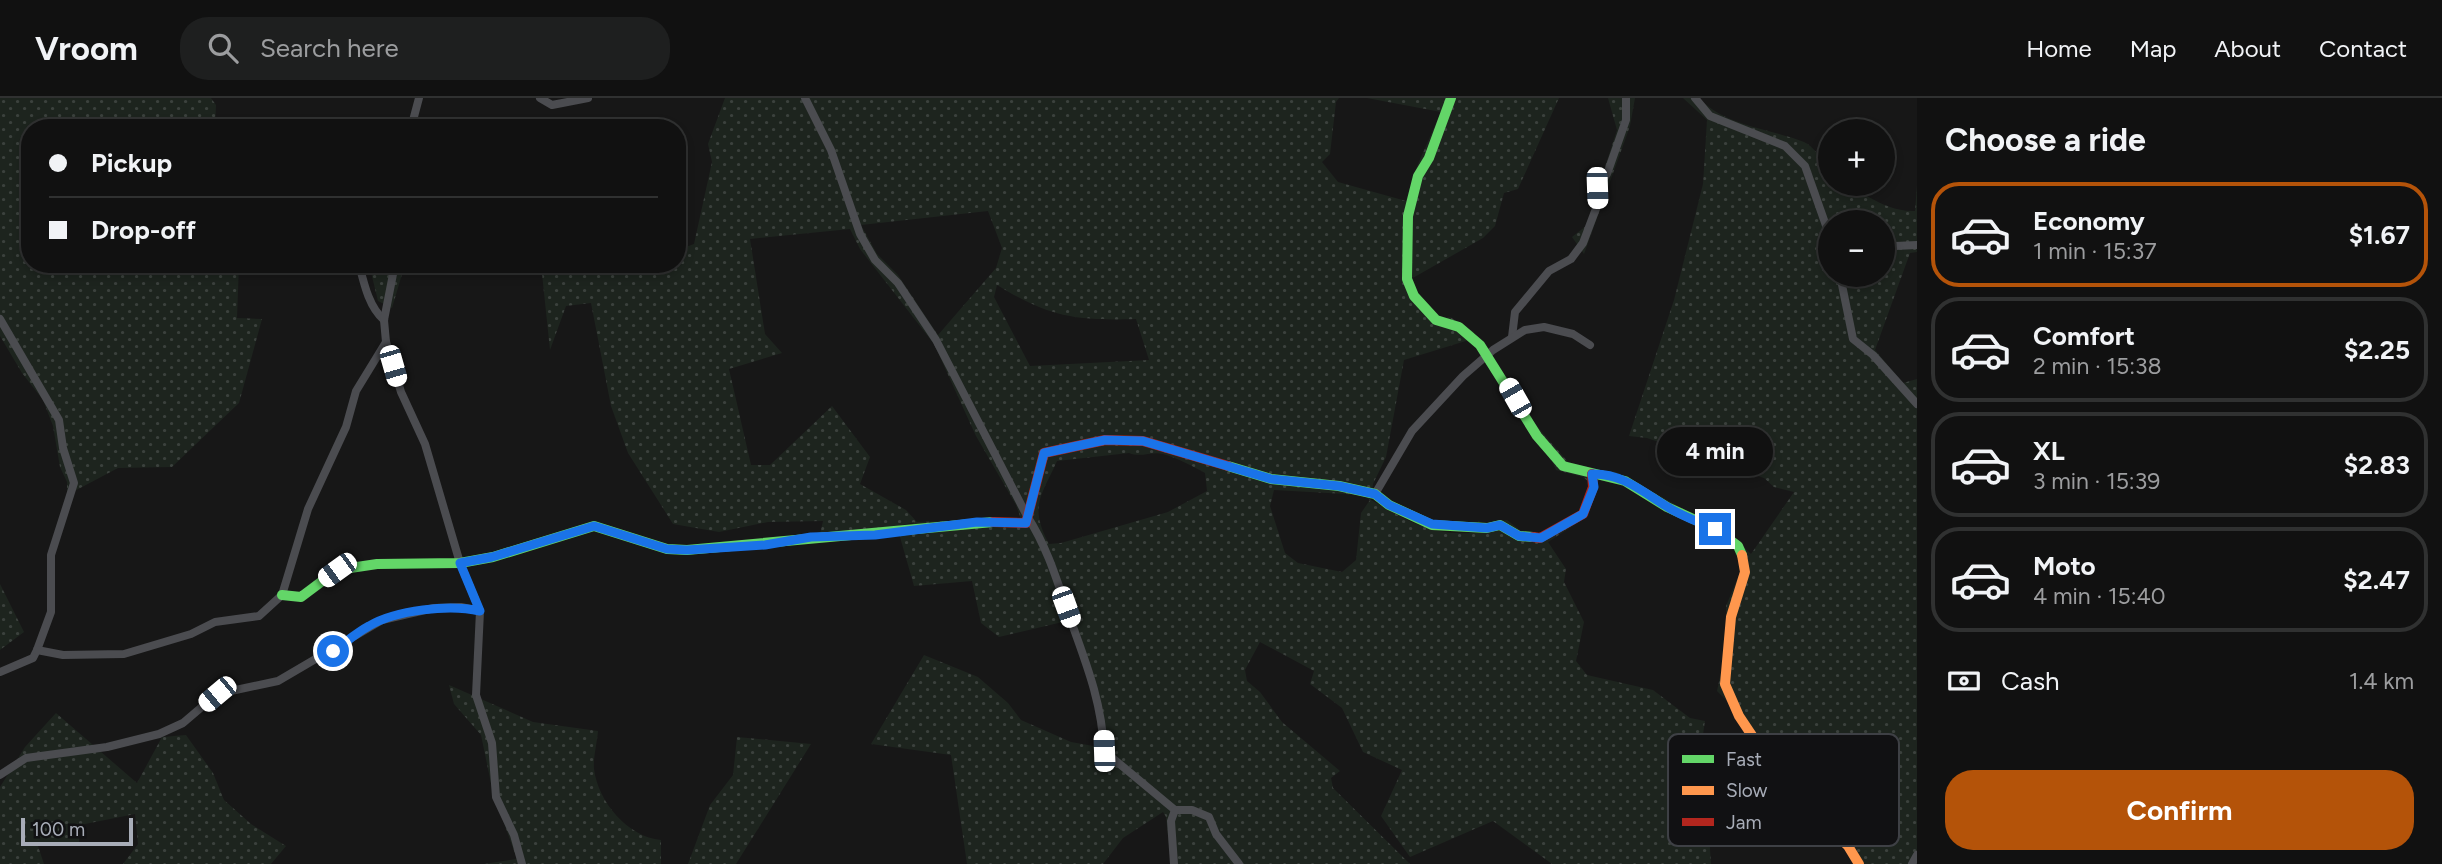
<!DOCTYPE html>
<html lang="en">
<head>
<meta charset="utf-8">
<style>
  body { margin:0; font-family:Figtree,sans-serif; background:#1e1f1f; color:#f1f3f6; height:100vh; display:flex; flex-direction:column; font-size:26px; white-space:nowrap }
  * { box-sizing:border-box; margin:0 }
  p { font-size:23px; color:#9c9d9f }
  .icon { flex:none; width:38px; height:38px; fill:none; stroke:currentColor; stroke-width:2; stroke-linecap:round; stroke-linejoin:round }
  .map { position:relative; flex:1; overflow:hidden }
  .details { display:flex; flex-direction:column; background:#111; width:525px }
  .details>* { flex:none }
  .top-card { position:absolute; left:21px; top:21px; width:665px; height:154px; border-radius:28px; box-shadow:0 4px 10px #0003,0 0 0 2px #303131; display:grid; align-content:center; height:154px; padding:0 28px; background:#111 }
  .fabs { position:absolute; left:1818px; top:21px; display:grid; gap:14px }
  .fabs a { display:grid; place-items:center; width:77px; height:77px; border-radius:50%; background:#111; box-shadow:0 4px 10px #0003,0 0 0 2px #303131; font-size:35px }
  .scale { position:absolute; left:21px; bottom:18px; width:112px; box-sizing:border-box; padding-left:7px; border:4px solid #a8adb8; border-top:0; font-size:19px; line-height:24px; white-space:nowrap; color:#a8adb8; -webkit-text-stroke:5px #111113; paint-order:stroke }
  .end { position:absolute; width:32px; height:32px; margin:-16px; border:9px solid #1a73e8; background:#fff; box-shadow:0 0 0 4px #fff }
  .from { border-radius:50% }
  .bubble { position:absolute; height:49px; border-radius:24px; background:#111; box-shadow:0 4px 10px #0003,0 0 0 2px #303131; font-size:23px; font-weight:700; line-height:49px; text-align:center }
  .car { position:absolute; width:21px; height:42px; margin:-21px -10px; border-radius:9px; box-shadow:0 0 5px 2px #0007; background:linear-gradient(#fff 24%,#345 0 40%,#fff 0 76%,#345 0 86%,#fff 0) }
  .top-card b { display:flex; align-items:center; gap:24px; height:66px; font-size:26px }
  .top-card b+b { border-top:2px solid #303131 }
  .top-card i { width:18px; height:18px; background:#f1f3f6 }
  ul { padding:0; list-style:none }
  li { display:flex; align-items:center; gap:21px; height:105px; margin:0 14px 10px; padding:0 14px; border:4px solid #303131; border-radius:28px }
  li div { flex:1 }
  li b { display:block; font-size:26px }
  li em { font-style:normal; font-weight:700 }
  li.selected { border-color:#b45309 }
  li>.icon { width:63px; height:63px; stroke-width:1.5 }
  h2 { padding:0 28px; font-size:32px; line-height:84px }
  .pay { display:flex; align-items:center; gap:18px; height:77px; padding:0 28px; font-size:26px }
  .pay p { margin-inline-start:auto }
  .cta { display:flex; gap:14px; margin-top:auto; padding:14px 28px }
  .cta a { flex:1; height:80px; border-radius:28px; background:#b45309; color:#fff; font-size:28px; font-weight:700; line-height:80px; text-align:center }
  header { display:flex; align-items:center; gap:42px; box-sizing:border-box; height:98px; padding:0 35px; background:#111; border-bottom:2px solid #303131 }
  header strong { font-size:33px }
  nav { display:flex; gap:38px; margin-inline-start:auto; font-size:24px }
  .search { width:490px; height:63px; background:#1e1f1f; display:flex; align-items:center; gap:18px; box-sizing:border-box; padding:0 24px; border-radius:28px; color:#9c9d9f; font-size:26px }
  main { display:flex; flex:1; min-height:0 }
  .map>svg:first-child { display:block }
  .grass { fill:url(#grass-dots); fill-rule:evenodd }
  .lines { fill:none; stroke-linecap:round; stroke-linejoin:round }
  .street { stroke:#4b4c50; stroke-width:8 }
  .fast { stroke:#63d668; stroke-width:10 }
  .slow { stroke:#ff974d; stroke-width:10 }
  .jam { stroke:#b3261e; stroke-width:10 }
  .route { stroke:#1a73e8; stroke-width:9 }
  .key { fill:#111113; stroke:#3e4045; stroke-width:2 }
  .key-label { font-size:19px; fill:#a8adb8 }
</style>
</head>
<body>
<header>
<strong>Vroom</strong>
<div class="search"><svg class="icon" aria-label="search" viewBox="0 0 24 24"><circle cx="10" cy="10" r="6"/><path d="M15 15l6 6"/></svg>Search here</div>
<nav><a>Home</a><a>Map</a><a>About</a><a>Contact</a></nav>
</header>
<main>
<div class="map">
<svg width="1917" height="766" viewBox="0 0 1917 766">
  <defs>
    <pattern id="grass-dots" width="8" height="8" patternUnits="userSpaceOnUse" patternTransform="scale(1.75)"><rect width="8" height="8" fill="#1d241e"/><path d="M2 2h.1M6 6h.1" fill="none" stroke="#3b413d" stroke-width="1.8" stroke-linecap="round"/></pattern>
  </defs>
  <rect width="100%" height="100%" fill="#171717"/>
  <!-- grass -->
  <g class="grass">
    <path d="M 0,0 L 211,0 L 216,7 L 215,30 L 30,30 L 30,166 L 239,166 L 237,220 L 262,221 L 239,305 L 172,369 L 118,370 L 67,397 L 67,384 L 60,369 L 53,328 L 43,302 L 22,275 L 0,238 Z"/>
    <path d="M 725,0 L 1339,0 L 1336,4 L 1330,56 L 1322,64 L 1338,84 L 1406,103 L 1418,66 L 1441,14 L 1367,0 L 1559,0 L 1518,91 L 1504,95 L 1495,128 L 1483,140 L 1411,181 L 1419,198 L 1441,221 L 1450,219 L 1474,234 L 1469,242 L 1404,262 L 1386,359 L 1373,386 L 1371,402 C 1408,423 1434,440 1479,434 L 1478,423 L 1485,426 L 1507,422 L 1521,433 L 1540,435 L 1579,414 L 1590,385 L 1583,379 L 1556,372 C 1548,349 1529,349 1529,319 L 1569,365 L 1581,370 L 1616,374 L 1731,437 L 1751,456 L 1794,394 L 1774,389 L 1764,380 L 1647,340 L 1629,338 L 1674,202 L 1703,86 L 1707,22 L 1683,0 L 1699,0 C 1725,28 1771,31 1804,44 C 1814,48 1823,64 1830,72 L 1830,86 C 1861,86 1878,114 1915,113 L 1917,87 L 1917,154 L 1910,155 L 1875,252 L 1903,285 L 1917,281 L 1917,766 L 1854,766 L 1845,751 L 1808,717 L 1780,699 L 1731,607 L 1717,593 L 1726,551 L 1726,508 L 1741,472 L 1737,455 L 1728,445 L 1701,428 L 1688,424 L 1612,382 L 1599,380 L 1588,418 L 1548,444 L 1566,471 L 1564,484 L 1584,524 L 1576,563 L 1587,577 L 1653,592 L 1690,620 L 1705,623 L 1699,663 L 1705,677 L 1711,766 L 1552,766 L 1493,723 L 1410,759 L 1381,718 L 1402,672 L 1363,654 L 1342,610 L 1310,586 L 1314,573 L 1260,544 L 1245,572 L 1247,583 L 1260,594 L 1282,624 L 1340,673 L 1331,680 L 1333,690 L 1410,766 L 1171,766 L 1166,719 L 1163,714 L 1123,740 L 1103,766 L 967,766 L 951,657 L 871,646 L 924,557 L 978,579 L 1008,605 L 1021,622 L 1071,644 L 1099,649 C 1098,624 1096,599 1089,576 C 1084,560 1073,541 1067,523 L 999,539 L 981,525 L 972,483 L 914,488 L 900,439 L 915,424 L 875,433 L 820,436 L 823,423 L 768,424 L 719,434 L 673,426 L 628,355 L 611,308 L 591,205 L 566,208 L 550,252 L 541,166 L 677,166 L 677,152 L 694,146 L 712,64 L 708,46 ZM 988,113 L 1002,150 L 996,170 L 938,237 L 898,177 L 877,156 L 861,127 ZM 1830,124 L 1883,124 L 1883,177 L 1830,177 ZM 850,131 L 860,151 L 934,246 L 976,338 L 1016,407 L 1021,421 L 917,424 L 906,412 L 860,386 L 870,359 L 832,308 L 770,367 L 751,367 L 729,271 L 782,255 L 765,236 L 750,141 ZM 997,187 C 1049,219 1076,223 1136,221 L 1149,262 L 1030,268 L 994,199 ZM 1129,355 C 1142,360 1151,353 1163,356 C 1178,360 1192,368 1205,375 L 1207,393 L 1168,414 L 1061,445 L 1049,446 C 1029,408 1041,399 1057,363 ZM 1274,392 L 1364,397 L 1370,402 L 1361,415 L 1356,462 L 1342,474 L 1298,465 L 1285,455 L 1270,408 Z"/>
    <path d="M 1608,0 L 1635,0 L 1630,28 L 1584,156 L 1572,139 L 1586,128 L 1592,112 L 1593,91 L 1602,78 L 1617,32 Z"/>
    <path d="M 369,166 L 405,166 L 392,210 L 378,203 Z"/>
    <path d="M 0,486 L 24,534 L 0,552 Z"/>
    <path d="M 449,587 L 533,624 L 598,633 C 597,645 593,660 594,671 C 598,704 628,739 661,742 L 661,766 L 484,766 L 517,761 L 493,695 L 481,637 L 454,606 Z"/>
    <path d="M 56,615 L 137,685 L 162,639 L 186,637 L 213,675 L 224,702 L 251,726 L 286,748 L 271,766 L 123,766 L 138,746 L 135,716 L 80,727 L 79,745 L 38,748 L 44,766 L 0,766 L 0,689 L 25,649 Z"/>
    <path d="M 737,639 L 811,646 L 736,766 L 688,766 L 710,707 L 733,677 Z"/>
  </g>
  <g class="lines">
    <!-- street -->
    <g class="street">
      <path d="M 540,0 L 552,7 L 588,0"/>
      <path d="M 805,0 L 831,52 L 860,136 L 875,162 L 898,185 L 936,242 L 1027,418 C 1046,447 1056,479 1067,512 C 1084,560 1102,602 1104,653 L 1175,712 L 1192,712 L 1209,719 L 1216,736 L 1239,766"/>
      <path d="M 1695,0 L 1710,18 L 1785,48 L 1805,68 L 1830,139"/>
      <path d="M 411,30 L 419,0"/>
      <path d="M 1883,141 L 1895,148 L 1917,147"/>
      <path d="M 359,166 C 364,186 369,209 384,222"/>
      <path d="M 395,166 L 384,222 L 386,244 L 401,294 L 425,346 L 460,465 L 480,513 L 476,597 L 492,645 L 496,699 L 514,737 L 522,766"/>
      <path d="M 1840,177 L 1853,241 L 1873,257 L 1917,306"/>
      <path d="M 0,221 L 59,322 L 63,350 L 74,385 L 51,457 L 51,514 L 37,552 L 33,560 L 0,574"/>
      <path d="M 1512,239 L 1515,214 L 1549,173 L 1571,161 L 1583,145 L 1597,108 L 1596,90 L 1607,76 L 1626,22 L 1626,0"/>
      <path d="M 1375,396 L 1412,333 L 1463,278 L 1493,252 L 1525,232 L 1544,229 L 1573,236 L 1590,247"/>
      <path d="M 37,552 L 63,557 L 124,556 L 191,536 L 215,524 L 259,518 L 282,497 L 308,411 L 346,329 L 356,293 L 386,244"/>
      <path d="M 0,677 L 26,660 L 107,649 L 159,636 L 183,625 L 217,596 L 278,583 L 382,522 L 434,510 L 461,509 L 480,513"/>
      <path d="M 1174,766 L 1171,723 L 1175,712"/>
      <path d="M 1912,766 L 1917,757"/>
    </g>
    <!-- fast -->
    <g class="fast">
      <path d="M 1451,0 L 1429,60 L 1418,78 L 1408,118 L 1407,181 L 1414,198 L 1436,222 L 1459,229 L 1480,247 L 1537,338 L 1563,368 L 1625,383 L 1667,409 L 1715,431 L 1738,448 L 1742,457"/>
      <path d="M 1228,368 L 1271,381 L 1339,388 L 1375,396 L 1389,407 L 1432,427 L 1487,430 L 1500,427 L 1519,438 L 1533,439"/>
      <path d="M 282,497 L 301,499 L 337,472 L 377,466 L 460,465 L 493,459 L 594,428 L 667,451 L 687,452 L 993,424"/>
    </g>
    <!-- slow -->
    <path class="slow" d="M 1742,457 L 1745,474 L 1731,519 L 1725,586 L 1739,618 L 1755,642 L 1769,680 L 1780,693 L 1812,713 L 1848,748 L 1859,766"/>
    <!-- jam -->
    <g class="jam">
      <path d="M 993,424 L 1026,425 L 1044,355 L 1105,342 L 1143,343 L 1228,368"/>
      <path d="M 1533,439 L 1540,440 L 1583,416 L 1593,389 L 1592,376"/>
    </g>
  </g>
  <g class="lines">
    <!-- route -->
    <path class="route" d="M 333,553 C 345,545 356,535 369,528 C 396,512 449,506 480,513 L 460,465 L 492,459 L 594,428 L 667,451 L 687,452 L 765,447 L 811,439 L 875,437 L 977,424 L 1026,425 L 1044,355 L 1105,342 L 1143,343 L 1271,381 L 1339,388 L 1375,396 L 1389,407 L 1432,426 L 1487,430 L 1500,427 L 1519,438 L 1541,440 L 1583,416 L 1594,389 L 1592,376 C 1621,375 1642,393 1666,408 C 1681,418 1699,424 1715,431"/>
  </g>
  <!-- legend -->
  <rect x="1668" y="636" width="231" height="112" rx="10" class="key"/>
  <rect x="1682" y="657" width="32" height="8" fill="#63d668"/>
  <rect x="1682" y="688" width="32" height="9" fill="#ff974d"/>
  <rect x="1682" y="720" width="32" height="8" fill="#b3261e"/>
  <g class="key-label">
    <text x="1726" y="668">Fast</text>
    <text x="1726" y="699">Slow</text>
    <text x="1726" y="731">Jam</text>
  </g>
</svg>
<div class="fabs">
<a>+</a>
<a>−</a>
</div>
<div class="scale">100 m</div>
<i class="end from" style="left:333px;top:553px"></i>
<i class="end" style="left:1715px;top:431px"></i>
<div class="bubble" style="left:1657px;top:329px;width:116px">4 min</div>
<i class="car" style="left:1597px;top:90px;rotate:178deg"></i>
<i class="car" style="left:393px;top:268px;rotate:164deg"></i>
<i class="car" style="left:1515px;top:300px;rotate:330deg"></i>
<i class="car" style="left:337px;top:472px;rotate:234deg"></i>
<i class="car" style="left:1066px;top:509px;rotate:160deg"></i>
<i class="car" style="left:217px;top:596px;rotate:230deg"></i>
<i class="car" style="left:1104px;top:653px;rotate:358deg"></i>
<div class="top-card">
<b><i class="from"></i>Pickup</b>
<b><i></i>Drop-off</b>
</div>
</div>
<section class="details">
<h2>Choose a ride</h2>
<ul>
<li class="selected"><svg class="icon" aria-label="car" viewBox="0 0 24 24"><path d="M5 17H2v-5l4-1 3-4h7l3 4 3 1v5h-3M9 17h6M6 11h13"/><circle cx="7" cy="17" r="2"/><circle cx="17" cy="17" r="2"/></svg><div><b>Economy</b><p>1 min · 15:37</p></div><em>$1.67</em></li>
<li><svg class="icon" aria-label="car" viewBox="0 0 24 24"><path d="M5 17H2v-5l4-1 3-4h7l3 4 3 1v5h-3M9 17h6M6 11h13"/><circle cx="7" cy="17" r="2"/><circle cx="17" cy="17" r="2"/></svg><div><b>Comfort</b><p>2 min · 15:38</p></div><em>$2.25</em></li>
<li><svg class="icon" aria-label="car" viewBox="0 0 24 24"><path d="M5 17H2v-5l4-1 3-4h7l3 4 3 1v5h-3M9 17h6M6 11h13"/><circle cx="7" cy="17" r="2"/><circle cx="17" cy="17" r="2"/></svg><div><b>XL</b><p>3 min · 15:39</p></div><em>$2.83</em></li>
<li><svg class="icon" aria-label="car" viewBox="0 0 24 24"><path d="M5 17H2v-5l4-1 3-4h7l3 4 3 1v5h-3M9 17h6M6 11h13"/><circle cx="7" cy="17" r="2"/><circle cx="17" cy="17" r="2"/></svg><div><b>Moto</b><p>4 min · 15:40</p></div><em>$2.47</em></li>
</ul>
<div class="pay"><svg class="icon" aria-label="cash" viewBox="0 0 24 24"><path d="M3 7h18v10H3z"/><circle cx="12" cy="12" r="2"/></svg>Cash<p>1.4 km</p></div>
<div class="cta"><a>Confirm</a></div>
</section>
</main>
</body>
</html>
